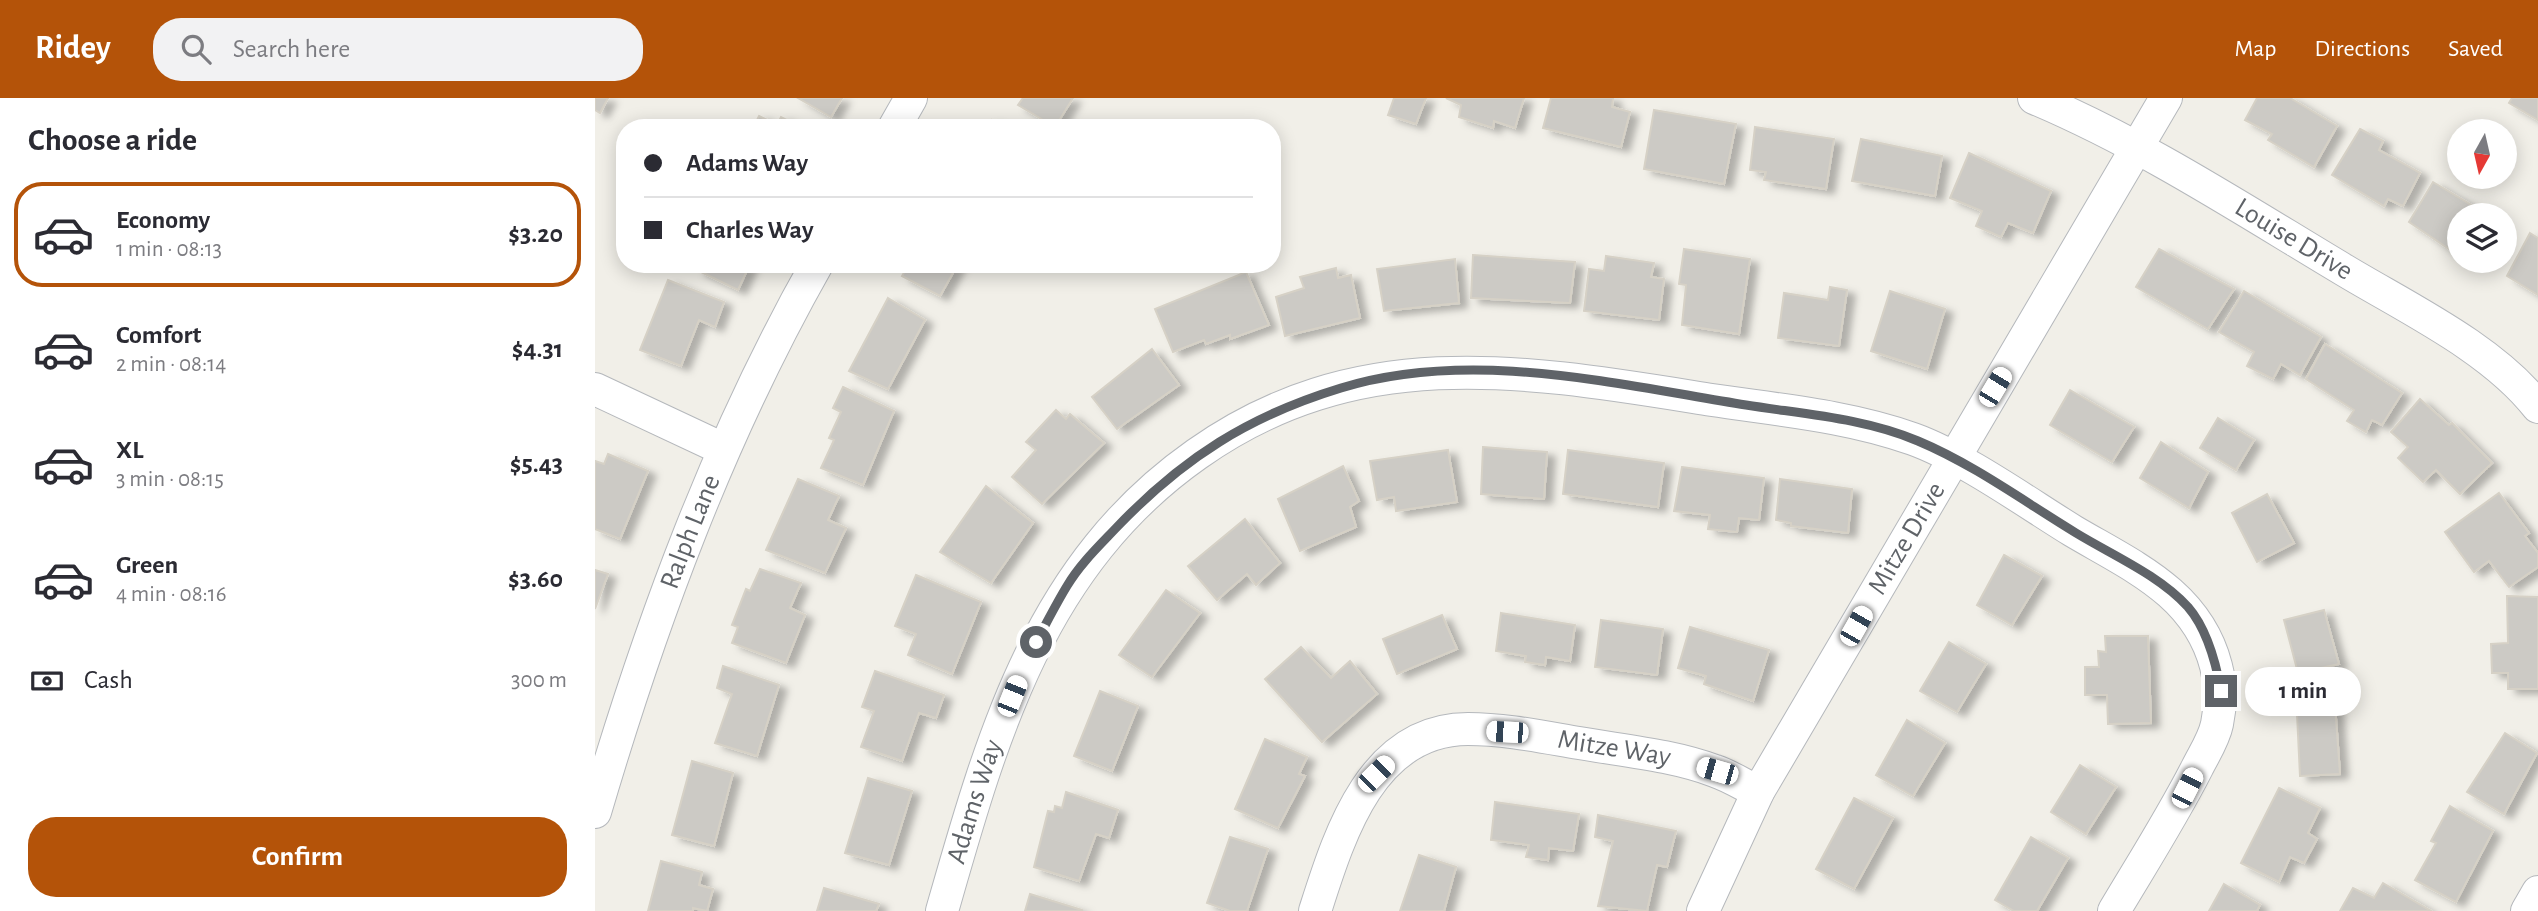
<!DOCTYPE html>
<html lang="en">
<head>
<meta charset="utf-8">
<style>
  body { margin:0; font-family:"Alegreya Sans",sans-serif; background:#f2f2f3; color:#2b2b33; height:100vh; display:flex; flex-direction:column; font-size:26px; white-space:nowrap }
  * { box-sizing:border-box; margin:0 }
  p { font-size:23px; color:#7c7c81 }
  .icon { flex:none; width:38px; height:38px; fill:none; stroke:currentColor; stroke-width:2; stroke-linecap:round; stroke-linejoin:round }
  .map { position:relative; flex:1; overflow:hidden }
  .sheet { display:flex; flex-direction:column; background:#fff; width:595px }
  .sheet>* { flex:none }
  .top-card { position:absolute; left:21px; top:21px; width:665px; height:154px; border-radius:28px; box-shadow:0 4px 18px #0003; display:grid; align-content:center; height:154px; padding:0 28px; background:#fff }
  .needle { width:46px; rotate:188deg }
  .controls { position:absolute; left:1852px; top:21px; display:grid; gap:14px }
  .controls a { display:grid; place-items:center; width:70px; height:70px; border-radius:50%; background:#fff; box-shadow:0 4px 18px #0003; font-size:35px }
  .end { position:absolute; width:32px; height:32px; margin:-16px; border:9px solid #5f6368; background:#fff; box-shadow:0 0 0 4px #fff }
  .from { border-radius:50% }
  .bubble { position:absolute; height:49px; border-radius:24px; background:#fff; box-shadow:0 4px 18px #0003; font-size:23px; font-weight:700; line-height:49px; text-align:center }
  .car { position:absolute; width:21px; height:42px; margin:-21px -10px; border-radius:9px; box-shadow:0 0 5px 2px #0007; background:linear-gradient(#fff 24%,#345 0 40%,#fff 0 76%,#345 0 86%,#fff 0) }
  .top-card b { display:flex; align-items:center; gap:24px; height:66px; font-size:26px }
  .top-card b+b { border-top:2px solid #e1e1e2 }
  .top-card i { width:18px; height:18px; background:#2b2b33 }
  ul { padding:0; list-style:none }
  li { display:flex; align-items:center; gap:21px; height:105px; margin:0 14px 10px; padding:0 14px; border:4px solid transparent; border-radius:28px }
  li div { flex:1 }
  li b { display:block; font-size:26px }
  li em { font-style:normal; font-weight:700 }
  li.on { border-color:#b45309 }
  li>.icon { width:63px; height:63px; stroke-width:1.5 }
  h2 { padding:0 28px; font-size:32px; line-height:84px }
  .pay { display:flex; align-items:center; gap:18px; height:77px; padding:0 28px; font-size:26px }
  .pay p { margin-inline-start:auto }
  .primary-button { display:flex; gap:14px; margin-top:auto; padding:14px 28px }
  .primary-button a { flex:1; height:80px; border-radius:28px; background:#b45309; color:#fff; font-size:28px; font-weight:700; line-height:80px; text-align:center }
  header { display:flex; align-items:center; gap:42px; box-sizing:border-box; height:98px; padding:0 35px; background:#b45309; color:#fff }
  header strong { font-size:33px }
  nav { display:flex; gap:38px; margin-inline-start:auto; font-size:24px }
  .search { width:490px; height:63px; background:#f2f2f3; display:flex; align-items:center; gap:18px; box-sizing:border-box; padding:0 24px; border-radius:28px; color:#7c7c81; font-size:26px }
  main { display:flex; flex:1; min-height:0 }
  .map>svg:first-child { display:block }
  .building { fill:#cccac5; stroke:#d6d1c6; stroke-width:2; filter:url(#shadow) }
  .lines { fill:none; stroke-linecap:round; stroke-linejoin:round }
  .minor-casing { stroke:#b5b8bc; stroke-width:34 }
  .minor { stroke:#fff; stroke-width:32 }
  .route { stroke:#5f6368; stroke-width:9 }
  .labels { text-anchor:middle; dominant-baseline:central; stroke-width:5; stroke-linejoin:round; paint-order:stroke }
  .street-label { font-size:28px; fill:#5f6368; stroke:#fff }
</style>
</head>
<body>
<header>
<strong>Ridey</strong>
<div class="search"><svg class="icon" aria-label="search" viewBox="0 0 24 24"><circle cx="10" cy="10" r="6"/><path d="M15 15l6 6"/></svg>Search here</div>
<nav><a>Map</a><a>Directions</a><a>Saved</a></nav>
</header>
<main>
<section class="sheet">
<h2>Choose a ride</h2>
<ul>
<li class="on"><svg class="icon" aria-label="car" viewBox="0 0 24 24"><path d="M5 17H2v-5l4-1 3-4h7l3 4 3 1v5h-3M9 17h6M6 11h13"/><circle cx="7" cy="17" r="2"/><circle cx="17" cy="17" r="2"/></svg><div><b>Economy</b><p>1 min · 08:13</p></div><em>$3.20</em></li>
<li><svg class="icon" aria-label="car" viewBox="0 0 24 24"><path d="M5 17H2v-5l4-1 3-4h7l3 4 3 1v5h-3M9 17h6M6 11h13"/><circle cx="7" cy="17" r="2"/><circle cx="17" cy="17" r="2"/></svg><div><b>Comfort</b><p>2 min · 08:14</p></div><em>$4.31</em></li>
<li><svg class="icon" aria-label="car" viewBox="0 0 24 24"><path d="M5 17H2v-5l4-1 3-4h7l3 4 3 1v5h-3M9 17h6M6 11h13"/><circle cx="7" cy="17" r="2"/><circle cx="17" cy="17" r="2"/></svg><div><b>XL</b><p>3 min · 08:15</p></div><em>$5.43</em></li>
<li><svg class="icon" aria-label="car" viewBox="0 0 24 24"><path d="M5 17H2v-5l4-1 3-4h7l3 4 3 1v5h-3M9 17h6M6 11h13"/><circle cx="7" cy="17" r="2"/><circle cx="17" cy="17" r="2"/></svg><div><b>Green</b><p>4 min · 08:16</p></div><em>$3.60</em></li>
</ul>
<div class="pay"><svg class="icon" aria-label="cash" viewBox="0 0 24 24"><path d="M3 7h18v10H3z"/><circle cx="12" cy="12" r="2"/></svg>Cash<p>300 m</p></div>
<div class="primary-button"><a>Confirm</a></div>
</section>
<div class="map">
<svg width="1943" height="813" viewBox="0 0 1943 813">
  <defs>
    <filter id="shadow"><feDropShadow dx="8" dy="4.5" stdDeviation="3.5" flood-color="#0004"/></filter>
  </defs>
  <rect width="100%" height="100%" fill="#f1efe8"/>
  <!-- building -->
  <g class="building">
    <path d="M 0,0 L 13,0 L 5,15 L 0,12 Z"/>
    <path d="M 203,0 L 247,0 L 236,19 Z"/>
    <path d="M 428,0 L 478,0 L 460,29 L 423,7 Z"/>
    <path d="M 799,0 L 831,0 L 821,26 L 793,17 Z"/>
    <path d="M 851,0 L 929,0 L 920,30 L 899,23 L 898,30 L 864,19 L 866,7 Z"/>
    <path d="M 956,0 L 1018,0 L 1017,9 L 1035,14 L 1026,49 L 948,30 Z"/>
    <path d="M 1662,0 L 1695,0 L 1742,28 L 1719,69 L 1673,42 L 1677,36 L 1650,22 Z"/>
    <path d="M 1917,0 L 1943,0 L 1943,22 L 1914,5 Z"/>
    <path d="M 1059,12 L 1141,26 L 1129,86 L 1049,71 Z"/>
    <path d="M 164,18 L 182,27 L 186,19 L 208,30 L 158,30 Z"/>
    <path d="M 397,22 L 410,30 L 393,30 Z"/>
    <path d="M 1160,29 L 1239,41 L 1231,91 L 1169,82 L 1171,74 L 1155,72 Z"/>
    <path d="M 1765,31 L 1788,43 L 1784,52 L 1825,75 L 1808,108 L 1793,101 L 1789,108 L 1737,77 Z"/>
    <path d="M 1266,41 L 1347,58 L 1340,98 L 1257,83 Z"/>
    <path d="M 1374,55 L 1456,93 L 1438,135 L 1413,125 L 1406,139 L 1381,128 L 1387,113 L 1355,100 Z"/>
    <path d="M 1838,84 L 1893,117 L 1864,117 L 1864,152 L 1859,149 L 1857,153 L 1814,124 Z"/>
    <path d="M 1935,135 L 1943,140 L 1943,197 L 1912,178 Z"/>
    <path d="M 1089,151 L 1155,161 L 1144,236 L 1087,227 L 1091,187 L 1084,186 Z"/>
    <path d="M 1564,151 L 1639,191 L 1613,231 L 1541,189 Z"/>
    <path d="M 878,157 L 980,164 L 975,205 L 876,200 Z"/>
    <path d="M 1011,158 L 1059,165 L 1056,179 L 1069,181 L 1064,222 L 989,213 L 994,171 L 1009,173 Z"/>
    <path d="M 860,161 L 864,205 L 789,213 L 782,171 Z"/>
    <path d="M 105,166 L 155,166 L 143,192 L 102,172 Z"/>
    <path d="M 314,166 L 363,166 L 345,198 L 307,178 Z"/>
    <path d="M 741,170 L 743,180 L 756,177 L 765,220 L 690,238 L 681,199 L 709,190 L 705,179 Z"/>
    <path d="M 651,174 L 674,227 L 635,241 L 635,237 L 611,246 L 609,242 L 578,254 L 560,211 Z"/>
    <path d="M 73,182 L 129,204 L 120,229 L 104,222 L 86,268 L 45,252 Z"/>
    <path d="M 1235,189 L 1252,192 L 1244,248 L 1183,240 L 1189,195 L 1233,202 Z"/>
    <path d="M 1295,193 L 1350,211 L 1332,271 L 1276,253 Z"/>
    <path d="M 1649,193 L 1726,239 L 1705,277 L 1686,266 L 1678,281 L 1652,268 L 1659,254 L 1624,234 Z"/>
    <path d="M 293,200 L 330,222 L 293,291 L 254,273 Z"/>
    <path d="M 1730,246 L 1807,295 L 1787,327 L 1777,322 L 1771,334 L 1752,323 L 1759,312 L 1711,281 Z"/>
    <path d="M 557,251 L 584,287 L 522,331 L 497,299 Z"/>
    <path d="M 248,289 L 299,313 L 268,387 L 226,370 L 239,342 L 234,340 L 246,314 L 238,310 Z"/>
    <path d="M 1475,292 L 1539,329 L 1517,364 L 1455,327 Z"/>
    <path d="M 1825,301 L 1854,327 L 1857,325 L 1897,365 L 1865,396 L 1841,372 L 1828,384 L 1803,360 L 1813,349 L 1796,334 Z"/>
    <path d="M 461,312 L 471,321 L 475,316 L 509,345 L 447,406 L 417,379 L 441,352 L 431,344 Z"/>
    <path d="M 1623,320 L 1659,342 L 1641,372 L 1605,350 Z"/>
    <path d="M 1566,344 L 1613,374 L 1594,410 L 1545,380 Z"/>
    <path d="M 888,349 L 952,354 L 949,401 L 886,396 Z"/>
    <path d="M 853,352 L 862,404 L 801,413 L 799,399 L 782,402 L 775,363 Z"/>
    <path d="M 973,352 L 1069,365 L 1063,409 L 968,396 Z"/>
    <path d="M 13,356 L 53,373 L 25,441 L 0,431 L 0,363 L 9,366 Z"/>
    <path d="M 748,368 L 764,403 L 755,409 L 761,429 L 705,453 L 683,401 Z"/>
    <path d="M 1087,369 L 1169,380 L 1164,422 L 1144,420 L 1142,434 L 1113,431 L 1115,417 L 1079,413 Z"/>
    <path d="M 203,381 L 244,398 L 233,422 L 251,430 L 230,475 L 171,452 Z"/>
    <path d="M 1185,381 L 1257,391 L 1253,435 L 1196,428 L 1196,425 L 1181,422 Z"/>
    <path d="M 391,388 L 438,425 L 396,485 L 345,454 Z"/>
    <path d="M 1904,395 L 1934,435 L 1930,438 L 1943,455 L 1943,469 L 1914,489 L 1894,463 L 1879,474 L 1850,434 Z"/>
    <path d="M 1672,396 L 1699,445 L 1662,464 L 1637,415 Z"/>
    <path d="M 650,421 L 685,465 L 661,487 L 652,476 L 622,502 L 593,468 Z"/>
    <path d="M 1409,457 L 1447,478 L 1417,527 L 1382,507 Z"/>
    <path d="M 165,471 L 206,485 L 195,510 L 210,517 L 191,565 L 137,545 L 143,529 L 137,527 L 151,491 L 155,493 Z"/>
    <path d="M 0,472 L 13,476 L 0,511 Z"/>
    <path d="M 321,477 L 386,504 L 357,576 L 313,557 L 321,536 L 300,528 Z"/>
    <path d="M 571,492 L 605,515 L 557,579 L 524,557 Z"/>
    <path d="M 1912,498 L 1943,499 L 1943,591 L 1913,591 L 1913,575 L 1897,575 L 1896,546 L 1913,545 Z"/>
    <path d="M 1729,512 L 1744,566 L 1703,575 L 1689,522 Z"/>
    <path d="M 906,515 L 980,527 L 975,563 L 951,559 L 950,567 L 930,564 L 931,558 L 901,553 Z"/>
    <path d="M 847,517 L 862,551 L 802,576 L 788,541 Z"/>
    <path d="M 1006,522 L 1068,531 L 1062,577 L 1000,569 Z"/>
    <path d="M 1095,529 L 1174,552 L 1158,603 L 1109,586 L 1111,578 L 1083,570 Z"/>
    <path d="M 1510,538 L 1553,538 L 1556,625 L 1513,626 L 1512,597 L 1490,597 L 1490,569 L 1504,569 L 1503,553 L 1511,554 Z"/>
    <path d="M 1354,544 L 1391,566 L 1362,614 L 1325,593 Z"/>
    <path d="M 706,549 L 736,580 L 755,563 L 782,596 L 727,644 L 670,581 Z"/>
    <path d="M 128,568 L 184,587 L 162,658 L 120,645 L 137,596 L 122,590 Z"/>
    <path d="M 280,573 L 349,597 L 341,620 L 324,615 L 307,663 L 266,649 L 279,613 L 267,609 Z"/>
    <path d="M 1739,592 L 1745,676 L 1705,678 L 1701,595 Z"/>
    <path d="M 505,593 L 543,608 L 517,673 L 479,658 Z"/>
    <path d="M 1312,622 L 1350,645 L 1318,698 L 1281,677 Z"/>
    <path d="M 1910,635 L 1942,655 L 1909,716 L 1872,694 Z"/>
    <path d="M 670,641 L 712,659 L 704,676 L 710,678 L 683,730 L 640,711 Z"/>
    <path d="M 97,663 L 138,675 L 119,748 L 77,737 Z"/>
    <path d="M 1485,667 L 1521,689 L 1491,736 L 1456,714 Z"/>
    <path d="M 273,680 L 317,693 L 294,767 L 250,755 Z"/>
    <path d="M 1684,690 L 1725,710 L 1713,735 L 1722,741 L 1709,765 L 1695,759 L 1684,784 L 1646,765 Z"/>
    <path d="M 471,694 L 523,712 L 514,740 L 501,736 L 484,783 L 439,769 L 453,713 L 459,714 L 460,708 L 467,710 Z"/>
    <path d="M 1259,700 L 1298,720 L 1259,791 L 1221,771 Z"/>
    <path d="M 900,704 L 984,716 L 978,753 L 954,750 L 953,762 L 931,759 L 934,747 L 896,742 Z"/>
    <path d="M 1855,708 L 1898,733 L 1861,804 L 1820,782 L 1841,745 L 1836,743 Z"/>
    <path d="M 1003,717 L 1081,733 L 1072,769 L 1062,767 L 1052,813 L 1003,808 L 1018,743 L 1000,739 Z"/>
    <path d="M 635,739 L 673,751 L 652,813 L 635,813 L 612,805 Z"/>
    <path d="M 1436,739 L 1473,760 L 1442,813 L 1419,813 L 1400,802 Z"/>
    <path d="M 824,757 L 861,769 L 849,813 L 805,813 Z"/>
    <path d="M 66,763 L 107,774 L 104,787 L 118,791 L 112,813 L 98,810 L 98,813 L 53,813 Z"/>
    <path d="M 1788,785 L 1836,813 L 1745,813 L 1758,790 L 1779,800 Z"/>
    <path d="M 1629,786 L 1665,807 L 1662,813 L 1614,813 Z"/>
    <path d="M 229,790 L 284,806 L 281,813 L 222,813 Z"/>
    <path d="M 435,796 L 487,812 L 487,813 L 430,813 Z"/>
  </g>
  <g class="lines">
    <defs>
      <g id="minor">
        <path id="s1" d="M 1439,0 C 1548,46 1647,111 1749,172 C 1812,210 1897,250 1943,309"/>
        <path d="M 299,30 L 316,0"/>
        <path d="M 0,291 L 128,351"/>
        <path id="s2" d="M 0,714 C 56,524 124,339 222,166"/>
        <path id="s3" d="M 347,813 C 397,638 444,467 602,356 C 765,241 934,273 1117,302 C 1184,312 1254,318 1318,341 C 1368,359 1431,404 1478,433 C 1537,468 1602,495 1621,568 C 1626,587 1626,607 1622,626 C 1619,641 1609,656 1602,670 C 1577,719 1547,766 1519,813"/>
        <path id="s4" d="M 720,813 C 744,738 776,631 873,631 C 910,631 948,639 984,645 C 1030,653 1077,657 1120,673 C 1135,678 1149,687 1163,694"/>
        <path id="s5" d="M 1108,813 L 1163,694 L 1571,0"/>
        <path d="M 1932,813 L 1943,794"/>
      </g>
    </defs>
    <!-- minor casing -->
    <use href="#minor" class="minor-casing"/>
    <!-- minor -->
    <use href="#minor" class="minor"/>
  </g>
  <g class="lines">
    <!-- route -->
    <path class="route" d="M 441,544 C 451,526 461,506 472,488 C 485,466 504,448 522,429 C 588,360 654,318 746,290 C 876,250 1020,286 1151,307 C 1207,316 1269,320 1323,343 C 1378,366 1430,404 1481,435 C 1517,457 1564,477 1593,509 C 1612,531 1621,565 1626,593"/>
  </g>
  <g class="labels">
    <!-- street labels -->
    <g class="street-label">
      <text stroke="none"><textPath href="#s1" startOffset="296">Louise Drive</textPath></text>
      <text stroke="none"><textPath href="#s2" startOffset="296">Ralph Lane</textPath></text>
      <text stroke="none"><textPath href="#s5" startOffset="425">Mitze Drive</textPath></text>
      <text stroke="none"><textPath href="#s4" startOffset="404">Mitze Way</textPath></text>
      <text stroke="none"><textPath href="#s3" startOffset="114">Adams Way</textPath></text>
    </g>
  </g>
</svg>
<div class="controls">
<a><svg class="needle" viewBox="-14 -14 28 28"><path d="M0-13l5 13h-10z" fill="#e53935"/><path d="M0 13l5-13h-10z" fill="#7c7c81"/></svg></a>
<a><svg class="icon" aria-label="layers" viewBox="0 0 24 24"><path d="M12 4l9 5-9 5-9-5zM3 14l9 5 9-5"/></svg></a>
</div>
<i class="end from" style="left:441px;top:544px"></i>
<i class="end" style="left:1626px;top:593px"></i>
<div class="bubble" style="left:1650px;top:569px;width:116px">1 min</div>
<i class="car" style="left:1400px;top:289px;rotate:31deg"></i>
<i class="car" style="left:1261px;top:528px;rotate:30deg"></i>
<i class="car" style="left:417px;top:598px;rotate:22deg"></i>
<i class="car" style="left:912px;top:634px;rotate:273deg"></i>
<i class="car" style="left:1122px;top:673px;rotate:286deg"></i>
<i class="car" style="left:781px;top:676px;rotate:45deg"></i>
<i class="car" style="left:1592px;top:690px;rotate:27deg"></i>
<div class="top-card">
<b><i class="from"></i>Adams Way</b>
<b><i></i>Charles Way</b>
</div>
</div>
</main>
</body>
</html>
